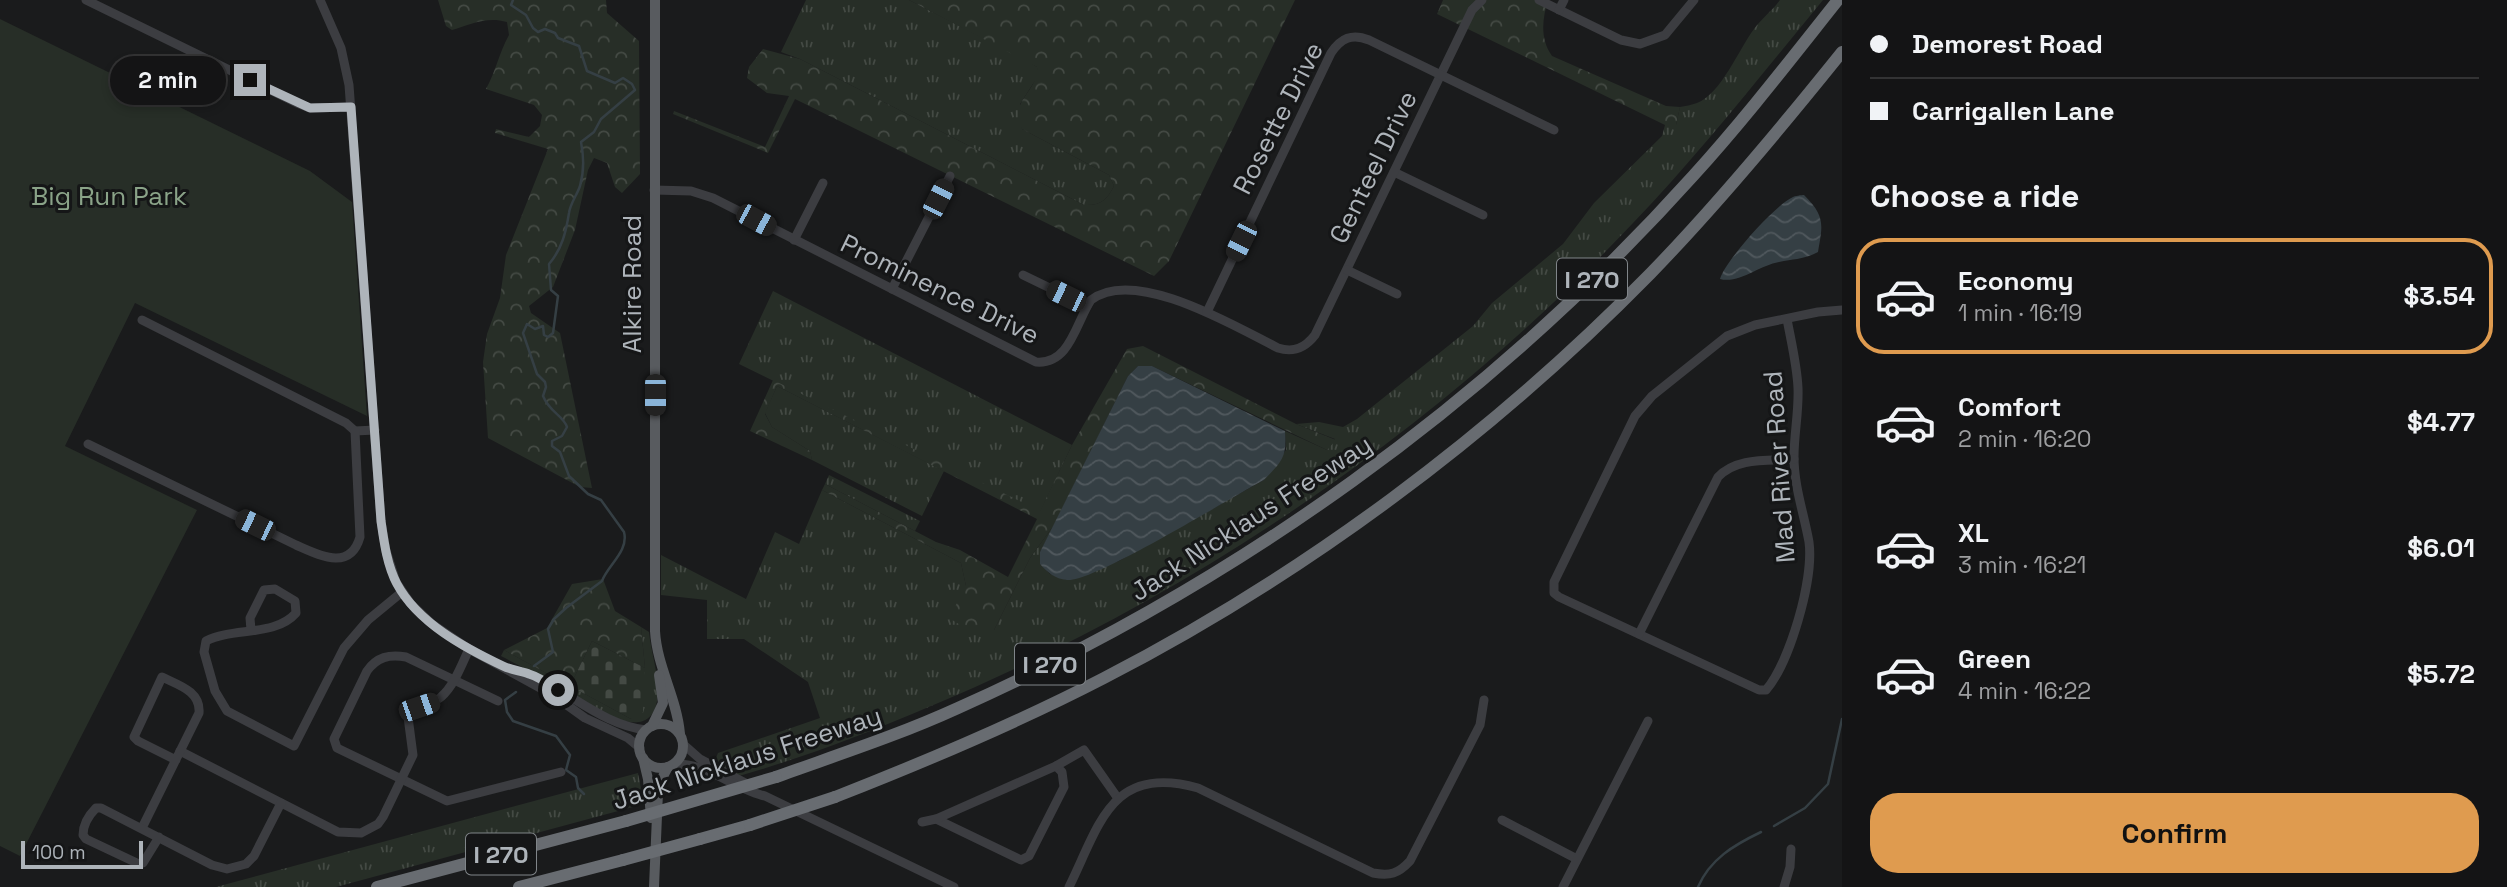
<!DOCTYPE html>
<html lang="en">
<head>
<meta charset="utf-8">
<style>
  body { margin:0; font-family:"Space Grotesk",sans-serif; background:#212122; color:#f1f3f6; height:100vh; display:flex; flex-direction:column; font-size:26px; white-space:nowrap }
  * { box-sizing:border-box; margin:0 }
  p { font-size:23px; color:#9d9ea0 }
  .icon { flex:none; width:38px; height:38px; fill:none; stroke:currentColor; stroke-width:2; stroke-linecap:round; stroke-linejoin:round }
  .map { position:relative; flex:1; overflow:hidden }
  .side { display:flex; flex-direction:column; background:#141415; width:665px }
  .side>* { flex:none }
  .guide { display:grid; align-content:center; height:154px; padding:0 28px; background:#141415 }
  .scale { position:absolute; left:21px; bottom:18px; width:122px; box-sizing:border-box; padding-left:7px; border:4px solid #aeb4ba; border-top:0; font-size:19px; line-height:24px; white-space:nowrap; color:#aeb4ba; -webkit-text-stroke:5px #151617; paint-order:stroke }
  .end { position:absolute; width:32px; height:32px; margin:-16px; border:9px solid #aeb4ba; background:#111; box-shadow:0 0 0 4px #111 }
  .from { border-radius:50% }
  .bubble { position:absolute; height:49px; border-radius:24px; background:#141415; box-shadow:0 4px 10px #0003,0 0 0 2px #333334; font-size:23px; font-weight:700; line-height:49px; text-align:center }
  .car { position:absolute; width:21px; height:42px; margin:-21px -10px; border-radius:9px; box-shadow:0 0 5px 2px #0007; background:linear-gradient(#222 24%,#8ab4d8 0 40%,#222 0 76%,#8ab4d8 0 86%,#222 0) }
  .guide b { display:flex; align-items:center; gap:24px; height:66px; font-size:26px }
  .guide b+b { border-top:2px solid #333334 }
  .guide i { width:18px; height:18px; background:#f1f3f6 }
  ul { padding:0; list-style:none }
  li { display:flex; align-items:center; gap:21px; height:116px; margin:0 14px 10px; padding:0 14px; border:4px solid transparent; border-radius:28px }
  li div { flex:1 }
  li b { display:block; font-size:26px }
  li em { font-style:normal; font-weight:700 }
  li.active { border-color:#df9b4f }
  li>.icon { width:63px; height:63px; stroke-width:1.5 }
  h2 { padding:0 28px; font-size:32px; line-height:84px }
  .button { display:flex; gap:14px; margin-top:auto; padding:14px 28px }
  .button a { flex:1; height:80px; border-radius:28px; background:#df9b4f; color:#111; font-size:28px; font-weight:700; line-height:80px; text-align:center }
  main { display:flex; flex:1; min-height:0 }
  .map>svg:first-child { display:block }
  .grass { fill:url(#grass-tufts) }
  .forest { fill:url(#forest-crowns) }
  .cemetery { fill:url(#cemetery-stones) }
  .park { fill:#272e27 }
  .water { fill:url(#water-waves) }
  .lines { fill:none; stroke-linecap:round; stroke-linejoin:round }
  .stream { stroke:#353f44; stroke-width:2.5 }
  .minor { stroke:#3c3d41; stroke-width:9 }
  .major { stroke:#585b5f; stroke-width:10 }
  .highway { stroke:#686c71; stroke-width:12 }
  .highway-bridge { stroke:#686c71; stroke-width:12 }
  .route { stroke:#aeb4ba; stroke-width:9 }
  .labels { text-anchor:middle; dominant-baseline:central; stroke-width:6; stroke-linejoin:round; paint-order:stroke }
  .shield { fill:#151617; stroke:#808589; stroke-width:2 }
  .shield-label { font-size:24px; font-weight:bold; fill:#aeb4ba }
  .street-label { font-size:26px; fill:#aeb4ba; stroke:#151617 }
  .park-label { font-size:26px; fill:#8aa388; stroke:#151617 }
</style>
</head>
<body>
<main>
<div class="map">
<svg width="1842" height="887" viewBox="0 0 1842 887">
  <defs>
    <pattern id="grass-tufts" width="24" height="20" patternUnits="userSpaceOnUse" patternTransform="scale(1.75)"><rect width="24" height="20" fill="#272e27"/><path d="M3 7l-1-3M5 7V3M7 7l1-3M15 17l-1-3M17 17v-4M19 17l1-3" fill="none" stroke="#444a44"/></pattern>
    <pattern id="forest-crowns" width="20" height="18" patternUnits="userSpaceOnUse" patternTransform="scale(1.75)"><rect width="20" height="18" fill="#272e27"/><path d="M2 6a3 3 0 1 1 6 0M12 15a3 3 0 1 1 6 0" fill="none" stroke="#444a44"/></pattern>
    <pattern id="cemetery-stones" width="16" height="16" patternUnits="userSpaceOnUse" patternTransform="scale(1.75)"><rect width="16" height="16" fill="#272e27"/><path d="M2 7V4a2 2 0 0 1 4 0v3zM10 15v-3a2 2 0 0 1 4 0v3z" fill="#444a44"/></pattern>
    <pattern id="water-waves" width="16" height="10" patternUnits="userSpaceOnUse" patternTransform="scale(1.75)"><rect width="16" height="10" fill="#353f44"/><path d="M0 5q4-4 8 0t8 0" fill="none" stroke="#50585d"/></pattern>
  </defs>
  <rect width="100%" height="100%" fill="#1a1b1c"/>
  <!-- grass -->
  <g class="grass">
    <path d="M 806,0 L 909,0 L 1024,59 L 1037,67 L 1038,76 L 1020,104 L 1022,129 L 1109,175 L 1114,186 C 1107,200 1100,206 1084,205 L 800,59 L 781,52 Z"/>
    <path d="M 1780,0 L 1823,0 C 1761,75 1700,153 1633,223 C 1439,429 1192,597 931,706 C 868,733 805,757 739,776 L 714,763 L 718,753 L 820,718 L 808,682 L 744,639 L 707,639 L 707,600 L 661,595 L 661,555 L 746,599 L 775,532 L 799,544 L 822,490 L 961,563 L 966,586 L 994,630 L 1030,558 L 1054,525 L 1040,552 L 1040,564 L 1050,574 L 1067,580 L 1119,561 L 1264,480 L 1286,450 L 1285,431 L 1327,450 L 1335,439 L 1296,424 L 1319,422 L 1343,427 L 1357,419 L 1473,326 L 1492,303 L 1563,244 L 1594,203 L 1662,136 L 1665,125 L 1676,125 L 1680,107 C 1685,106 1692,105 1697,103 C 1721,94 1739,49 1754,29 C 1762,18 1772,11 1780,0 Z"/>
    <path d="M 773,291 L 1072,445 L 1040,512 L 739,364 Z"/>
    <path d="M 777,386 L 944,471 L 922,516 L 812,460 L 810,451 L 772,427 L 765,413 Z"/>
    <path d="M 829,475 L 920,521 L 915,531 L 825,484 Z"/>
    <path d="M 641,627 L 649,632 C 651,654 661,680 657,701 C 648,750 584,701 563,689 C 543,677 522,667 501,656 L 504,650 L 631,719 L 645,668 Z"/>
    <path d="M 638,773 L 644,804 L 336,887 L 216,887 Z"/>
  </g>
  <!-- forest -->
  <g class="forest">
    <path d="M 438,0 L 606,0 L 607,13 L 639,41 L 640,174 L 622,193 L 615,187 L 607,163 L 594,158 L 588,170 L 575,230 L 553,287 L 529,306 L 531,313 L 560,333 L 592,488 L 580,487 L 488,438 L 483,362 L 487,334 L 500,298 L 506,255 L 548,149 L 495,133 L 496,129 L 529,137 L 540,126 L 542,115 L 534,105 L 486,89 C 496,71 499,53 509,35 L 507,22 C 488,16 470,24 452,30 L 446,26 Z"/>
    <path d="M 909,0 L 1295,0 L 1169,261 L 1154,276 L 795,99 L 768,153 L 673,114 L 674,111 L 765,147 L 789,96 L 767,93 L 747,78 L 749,67 L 763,49 L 800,59 L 1084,205 C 1100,206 1107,200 1114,186 L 1109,175 L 1022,129 C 1007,102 1039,91 1037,67 Z"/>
    <path d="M 1443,0 L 1548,0 C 1542,20 1540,39 1552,56 L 1666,106 L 1680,107 L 1676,125 L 1665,125 L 1437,14 Z"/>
    <path d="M 1143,346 L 1296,424 L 1336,440 L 1327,450 L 1152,366 L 1138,366 L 1128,376 L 1054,525 L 1030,558 L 994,630 L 978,636 L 949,618 L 966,586 L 961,563 L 822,490 L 825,484 L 936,542 L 960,550 L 1008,577 L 1037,519 L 777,386 L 765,414 L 772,427 L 810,451 L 812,460 L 750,431 L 773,380 L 1040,511 L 1072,445 L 1127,349 Z"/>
    <path d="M 603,579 L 615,611 L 641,627 L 645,668 L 592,641 L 570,686 L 504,650 L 547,628 L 572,584 Z"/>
  </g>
  <!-- cemetery -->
  <path class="cemetery" d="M 592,641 L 645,668 L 643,712 L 631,719 L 570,686 Z"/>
  <!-- park -->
  <path class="park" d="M 0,19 L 310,171 L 352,202 L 367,416 L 135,303 L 65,446 L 197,510 L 20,856 L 0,846 Z"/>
  <!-- water -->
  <g class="water">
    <path d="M 1804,195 C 1825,216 1823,224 1818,252 C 1805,259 1794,259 1779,262 C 1760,265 1739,284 1720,279 C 1725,261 1775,205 1793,197 C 1794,196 1802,195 1804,195 Z"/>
    <path d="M 1138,366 L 1152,366 L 1285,431 C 1287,458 1282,461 1264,480 C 1231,497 1093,583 1067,580 C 1055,579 1047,572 1040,564 L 1040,552 L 1128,376 Z"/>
  </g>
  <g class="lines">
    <!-- stream -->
    <g class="stream">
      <path d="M 513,0 L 511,5 L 526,15 L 533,28 L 538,32 L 545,29 L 555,33 L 558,38 L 579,46 L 587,71 L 615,83 L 623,78 L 632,84 L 635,90 L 601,119 L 594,132 L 581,142 C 584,157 584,172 580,186 C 577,195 570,204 569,213 C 566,232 562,249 549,264 L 551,290 L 558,296 L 553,333 L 548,337 L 544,335 L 543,326 L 535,329 L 527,324 L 523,333 L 537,374 L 545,382 L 546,387 L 543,396 C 550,413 563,415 567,427 L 562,436 L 552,441 L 552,446 L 560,452 L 569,476 L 588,494 L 601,500 L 624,532 C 629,551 608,565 602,581 L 566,608 L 554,619 L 548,629 L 553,652 L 534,666"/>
      <path d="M 516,692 L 505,700 L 507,712 L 513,721 L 556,736 L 570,755 L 566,770 L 576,777 L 578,788 L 584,794"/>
      <path d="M 1774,826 L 1805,808 L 1828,784 L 1842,719"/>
      <path d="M 1698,887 C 1710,859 1734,845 1761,832"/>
    </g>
    <!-- minor -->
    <g class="minor">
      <path d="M 86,0 L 297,103 L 310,108 L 351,107"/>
      <path d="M 320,0 L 341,48 L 349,85 L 381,521 L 386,551 L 396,582 L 411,604 L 432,624 L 469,649 L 553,695 L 585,718 L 628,738 L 640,748"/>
      <path d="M 1539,0 L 1621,40 L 1640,44 L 1665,35 L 1694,0"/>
      <path d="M 1559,10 L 1564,0"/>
      <path d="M 1394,172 L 1483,215"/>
      <path d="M 654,190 L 691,191 L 713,198 L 1036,362 C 1070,365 1076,322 1091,300 C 1135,266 1236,327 1278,348 C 1294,353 1305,348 1315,335 L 1472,10 L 1482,0"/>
      <path d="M 794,240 L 823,183"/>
      <path d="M 1347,270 L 1397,294"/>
      <path d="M 1023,275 L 1087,306"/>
      <path d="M 892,289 L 950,176"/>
      <path d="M 1207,312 L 1331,53 C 1341,38 1352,33 1369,40 L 1554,130"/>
      <path d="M 1787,319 C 1791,341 1797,365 1798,388 C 1799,411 1794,434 1794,457 C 1794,486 1804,514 1809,542 C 1814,579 1790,662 1766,690 L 1759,690 L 1559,597 L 1554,593 L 1554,582 L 1635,416 L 1652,396 L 1727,336 L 1755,325 L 1818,312 L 1842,310"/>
      <path d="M 142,320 L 346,423 L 355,431 L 375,430"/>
      <path d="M 88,444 L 296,545 C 319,555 350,572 360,537 L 355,431"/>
      <path d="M 251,630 L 250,618 L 264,590 L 275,589 L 295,601 L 296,613 C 275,637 233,627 206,641 L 204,652 L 215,691 L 227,711 L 294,746 L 344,648 L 368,620 L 402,592"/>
      <path d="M 1639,634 L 1718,477 C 1737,457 1768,461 1794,459"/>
      <path d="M 516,671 C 563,683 596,724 646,730"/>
      <path d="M 498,701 L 406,657 C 389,654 377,657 367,671 L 334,739 L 337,748 L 447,801 L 561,772"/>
      <path d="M 683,744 L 700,759 L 749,785"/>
      <path d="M 180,751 L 338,832 L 361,833 L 378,824 L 383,817 L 413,755 L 408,717 C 416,704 431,706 441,697 C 454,686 462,664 469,649"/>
      <path d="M 672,765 C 701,759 736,790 765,796 L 954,887"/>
      <path d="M 936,819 L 1021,860 L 1029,856 L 1064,787 L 1062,772 L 1056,766"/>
      <path d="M 1502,820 L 1577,859"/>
      <path d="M 922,822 L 936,819 L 1056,766 L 1084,750 L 1117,797"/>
      <path d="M 142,828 L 199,713 C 201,691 178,685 162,677 L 134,737 L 138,741 L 176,760"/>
      <path d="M 159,837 L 143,863 L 139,864 L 86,839 L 83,835 C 83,825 89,815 96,808 L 101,808 L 212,865 L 227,869 L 246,864 L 254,856 L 281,803"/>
      <path d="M 1069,887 C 1100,824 1111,764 1198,788 L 1373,873 C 1390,876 1398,874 1410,861 L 1480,725 L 1484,700"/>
      <path d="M 1563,887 L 1648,721"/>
      <path d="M 1784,887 L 1790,867 L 1791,849"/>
    </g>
    <!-- major -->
    <g class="major">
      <path d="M 655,0 L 655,631 C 657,667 677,698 680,734"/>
      <circle cx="661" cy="746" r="22"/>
      <path d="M 652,726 L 663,703 L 659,675"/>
      <path d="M 643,758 L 648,779 L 651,818"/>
      <path d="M 654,887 L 658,792 L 660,782 L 668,767"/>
    </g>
    <!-- highway -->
    <g class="highway">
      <path d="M 776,777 C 837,755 899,735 958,708 C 1237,583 1488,404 1693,176 C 1744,120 1791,59 1838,0"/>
      <path d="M 835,797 C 927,761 1017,723 1104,678 C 1304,575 1492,435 1650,274 C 1718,204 1781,128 1842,52"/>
      <path d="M 700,839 L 750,825"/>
      <path d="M 377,887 L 626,821"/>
      <path d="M 519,887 L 623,860"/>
    </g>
    <!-- highway-bridge -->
    <g class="highway-bridge">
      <path d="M 626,821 L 776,777"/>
      <path d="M 750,825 L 835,797"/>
      <path d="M 623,860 L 700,839"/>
    </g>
  </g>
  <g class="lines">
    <!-- route -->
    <path class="route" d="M 250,80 L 310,108 L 351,107 L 381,521 C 384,542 387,565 397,584 C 418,623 465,648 503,666 C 511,670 521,671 529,674 C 539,677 549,684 558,690"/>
  </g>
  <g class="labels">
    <!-- shield labels -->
    <g class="shield">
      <rect x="1557" y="258.5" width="70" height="41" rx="5"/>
      <rect x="1015" y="643.5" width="70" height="41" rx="5"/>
      <rect x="466" y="833.5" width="70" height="41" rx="5"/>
    </g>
    <g class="shield-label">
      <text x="1592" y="279">I 270</text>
      <text x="1050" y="664">I 270</text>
      <text x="501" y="854">I 270</text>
    </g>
    <!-- street labels -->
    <g class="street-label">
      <text transform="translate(1278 118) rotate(-63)">Rosette Drive</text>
      <text transform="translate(1373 167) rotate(-64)">Genteel Drive</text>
      <text transform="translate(632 284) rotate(-90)">Alkire Road</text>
      <text transform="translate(940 289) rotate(26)">Prominence Drive</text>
      <text transform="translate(1779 467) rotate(-94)">Mad River Road</text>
      <text transform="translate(1251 518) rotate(-33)">Jack Nicklaus Freeway</text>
      <text transform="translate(747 758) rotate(-18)">Jack Nicklaus Freeway</text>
    </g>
    <!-- park labels -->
    <g class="park-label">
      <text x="109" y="196">Big Run Park</text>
    </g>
  </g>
</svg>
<div class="scale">100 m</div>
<i class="end from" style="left:558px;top:690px"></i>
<i class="end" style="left:250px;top:80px"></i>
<div class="bubble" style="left:110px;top:56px;width:116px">2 min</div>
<i class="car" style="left:938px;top:199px;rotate:27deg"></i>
<i class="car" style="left:756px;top:220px;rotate:118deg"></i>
<i class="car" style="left:1241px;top:241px;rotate:206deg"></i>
<i class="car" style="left:1066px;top:296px;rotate:296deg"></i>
<i class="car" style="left:655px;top:395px;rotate:180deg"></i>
<i class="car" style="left:255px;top:525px;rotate:296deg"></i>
<i class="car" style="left:419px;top:707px;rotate:71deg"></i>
</div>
<section class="side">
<div class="guide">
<b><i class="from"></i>Demorest Road</b>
<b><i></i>Carrigallen Lane</b>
</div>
<h2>Choose a ride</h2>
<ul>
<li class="active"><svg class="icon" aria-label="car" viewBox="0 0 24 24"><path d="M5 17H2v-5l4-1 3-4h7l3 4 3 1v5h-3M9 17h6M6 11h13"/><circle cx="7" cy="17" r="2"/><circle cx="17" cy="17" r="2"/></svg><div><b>Economy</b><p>1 min · 16:19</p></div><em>$3.54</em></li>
<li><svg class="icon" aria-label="car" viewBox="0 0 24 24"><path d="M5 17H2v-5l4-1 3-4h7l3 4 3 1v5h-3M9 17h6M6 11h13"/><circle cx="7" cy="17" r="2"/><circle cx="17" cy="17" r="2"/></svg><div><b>Comfort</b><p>2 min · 16:20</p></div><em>$4.77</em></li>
<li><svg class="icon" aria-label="car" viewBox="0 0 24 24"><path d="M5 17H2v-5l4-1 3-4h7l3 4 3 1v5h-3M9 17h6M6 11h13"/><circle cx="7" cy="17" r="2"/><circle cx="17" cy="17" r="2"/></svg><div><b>XL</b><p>3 min · 16:21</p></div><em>$6.01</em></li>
<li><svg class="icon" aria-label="car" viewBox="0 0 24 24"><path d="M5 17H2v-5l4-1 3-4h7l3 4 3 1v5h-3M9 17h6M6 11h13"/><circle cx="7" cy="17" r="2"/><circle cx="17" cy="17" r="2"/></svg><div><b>Green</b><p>4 min · 16:22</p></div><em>$5.72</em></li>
</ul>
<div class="button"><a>Confirm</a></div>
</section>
</main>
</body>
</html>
